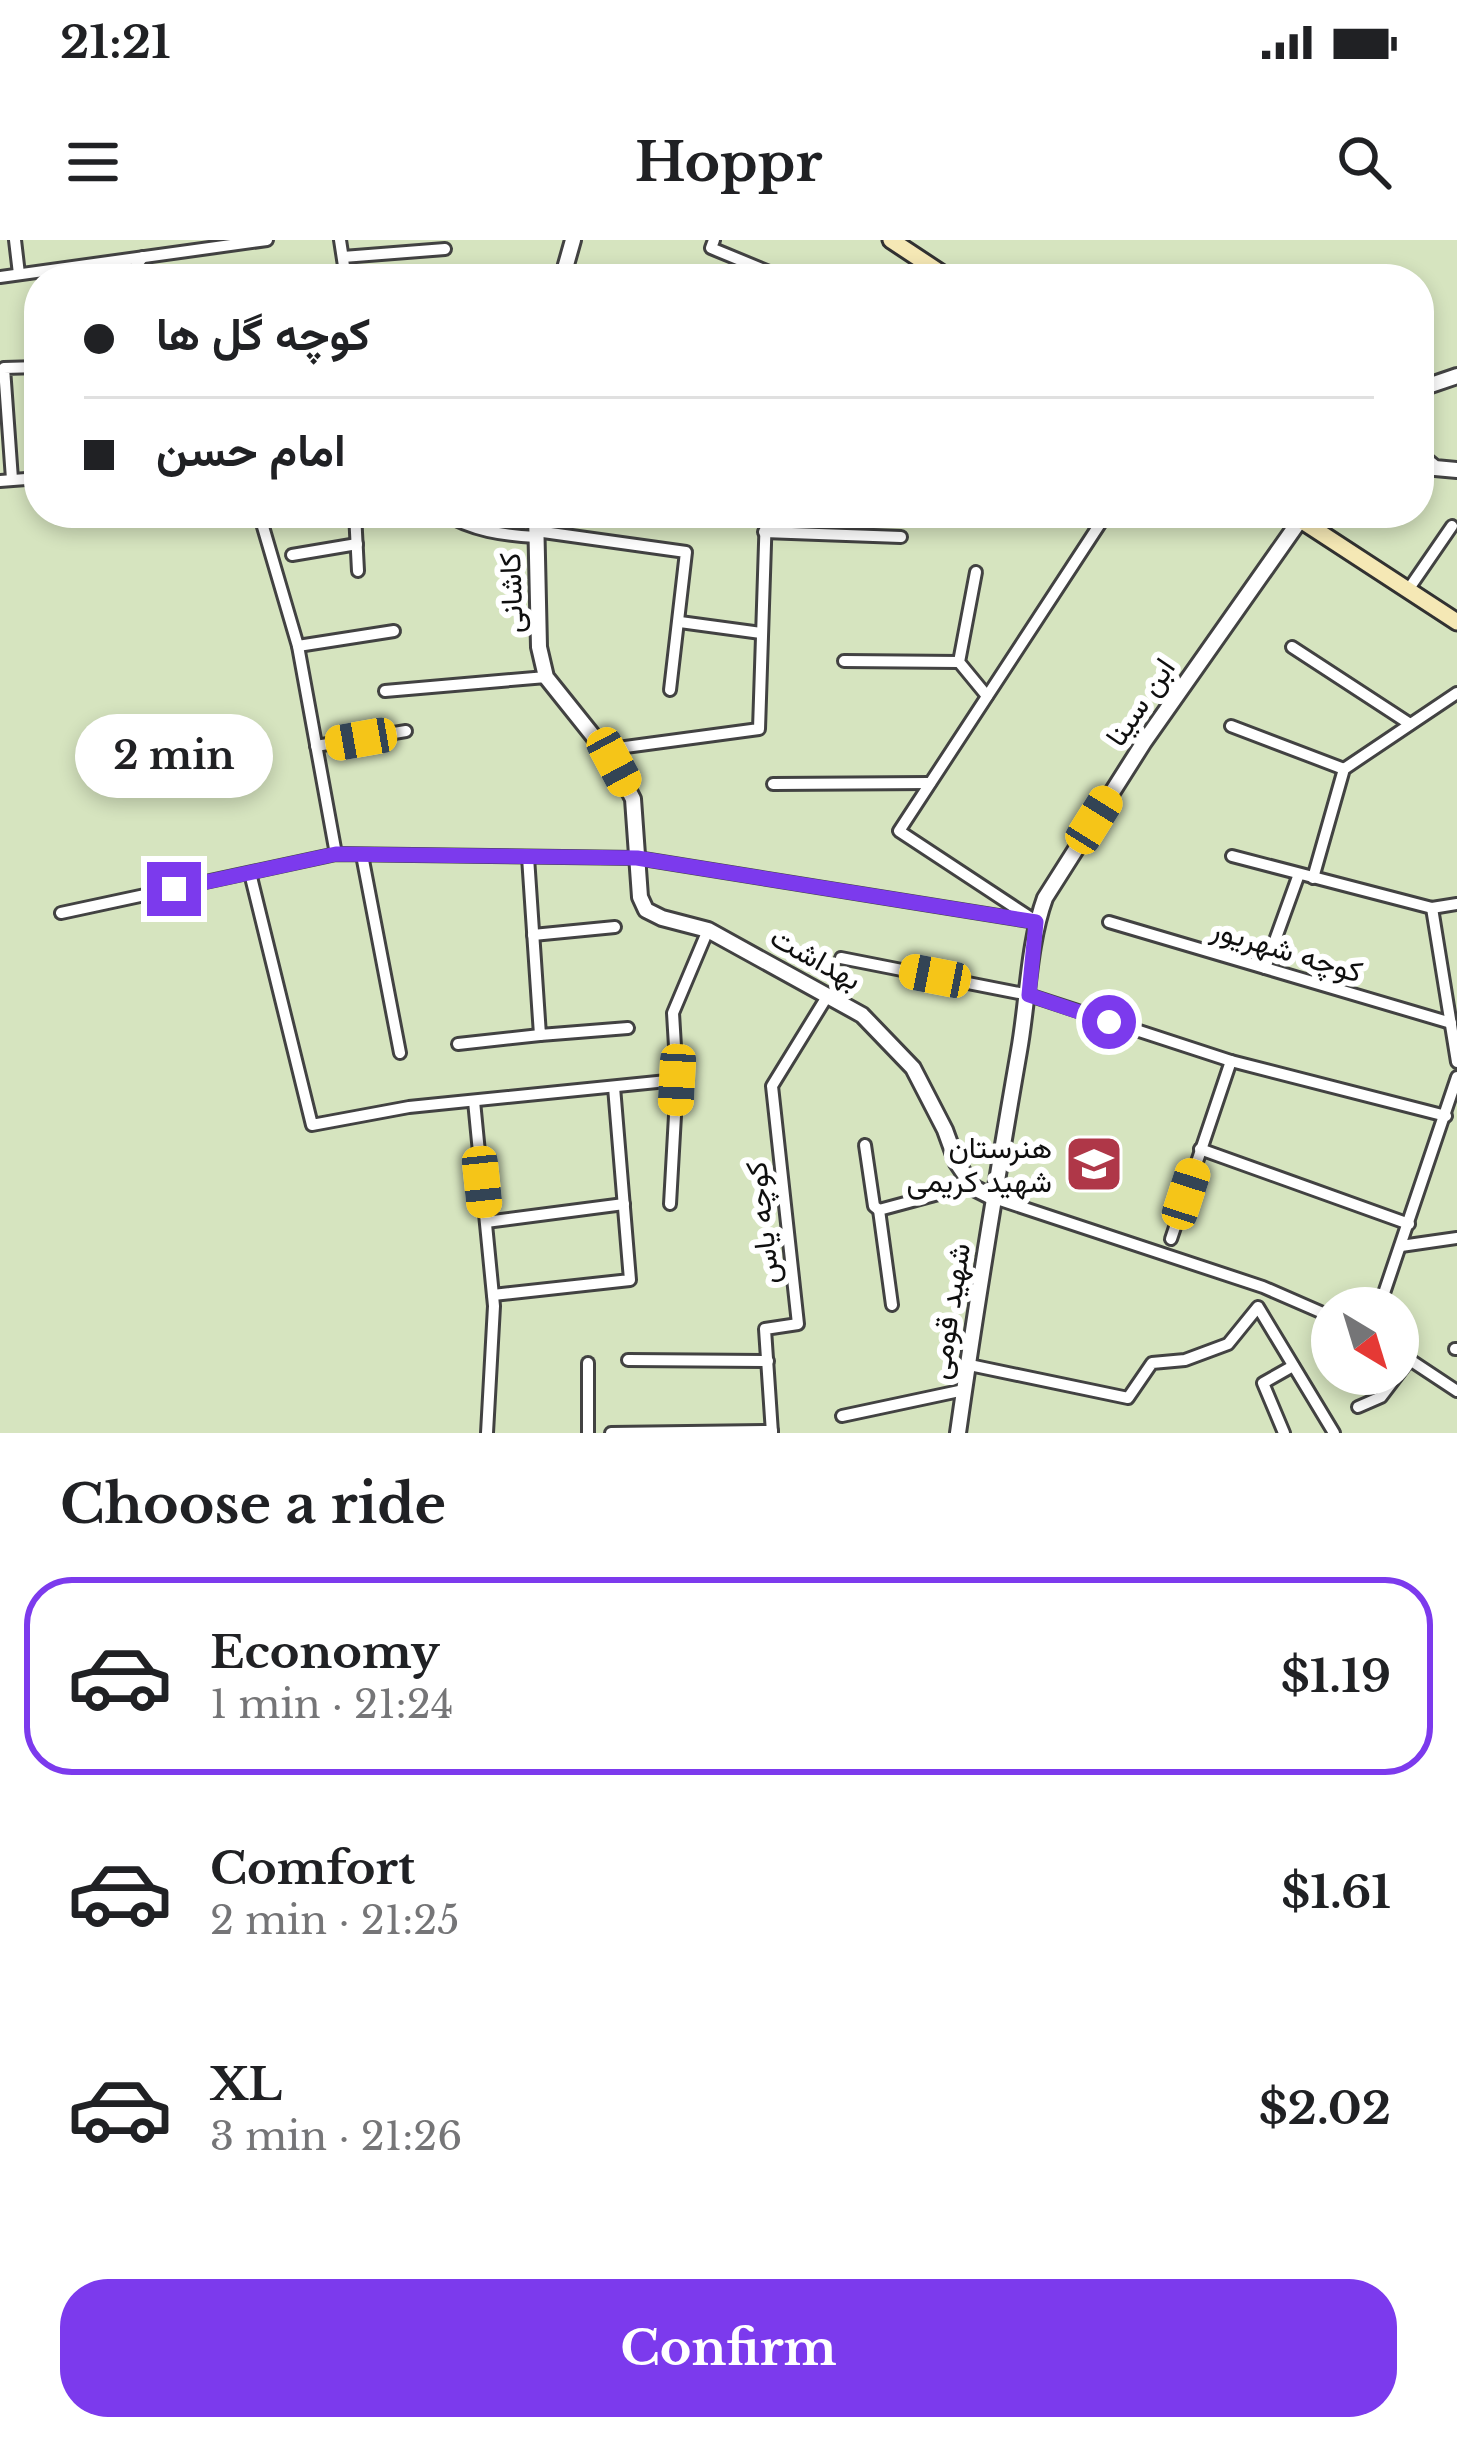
<!DOCTYPE html>
<html lang="en">
<head>
<meta charset="utf-8">
<style>
  body { margin:0; font-family:"Libre Baskerville",Vazirmatn,serif; background:#f2f2f2; color:#202124; height:100vh; display:flex; flex-direction:column; font-size:45px; white-space:nowrap }
  * { box-sizing:border-box; margin:0 }
  p { font-size:39px; color:#757577 }
  .icon { flex:none; width:66px; height:66px; fill:none; stroke:currentColor; stroke-width:2; stroke-linecap:round; stroke-linejoin:round }
  .map { position:relative; height:1193px; overflow:hidden }
  .side { display:flex; flex-direction:column; background:#fff; flex:1 }
  .side>* { flex:none }
  .hud { position:absolute; left:24px; top:24px; width:1410px; height:264px; border-radius:48px; box-shadow:0 6px 18px #0003; display:grid; align-content:center; height:264px; padding:0 60px; background:#fff }
  .needle { width:78px; rotate:142deg }
  .controls { position:absolute; left:1311px; top:1047px; display:grid; gap:24px }
  .controls a { display:grid; place-items:center; width:108px; height:108px; border-radius:50%; background:#fff; box-shadow:0 6px 18px #0003; font-size:60px }
  .end { position:absolute; width:54px; height:54px; margin:-27px; border:15px solid #7c3aed; background:#fff; box-shadow:0 0 0 6px #fff }
  .from { border-radius:50% }
  .bubble { position:absolute; height:84px; border-radius:42px; background:#fff; box-shadow:0 6px 18px #0003; font-size:39px; font-weight:700; line-height:84px; text-align:center }
  .car { position:absolute; width:36px; height:72px; margin:-36px -18px; border-radius:15px; box-shadow:0 0 9px 3px #0007; background:linear-gradient(#f5c518 24%,#345 0 40%,#f5c518 0 76%,#345 0 86%,#f5c518 0) }
  .hud b { display:flex; align-items:center; gap:42px; height:114px; font-size:45px }
  .hud b+b { border-top:3px solid #e0e0e0 }
  .hud i { width:30px; height:30px; background:#202124 }
  ul { padding:0; list-style:none }
  li { display:flex; align-items:center; gap:36px; height:198px; margin:0 24px 18px; padding:0 36px; border:6px solid transparent; border-radius:48px }
  li div { flex:1 }
  li b { display:block; font-size:45px }
  li em { font-style:normal; font-weight:700 }
  li.selected { border-color:#7c3aed }
  li>.icon { width:108px; height:108px; stroke-width:1.5 }
  h2 { padding:0 60px; font-size:54px; line-height:144px }
  .button { display:flex; gap:24px; margin-top:auto; padding:24px 60px }
  .button a { flex:1; height:138px; border-radius:48px; background:#7c3aed; color:#fff; font-size:48px; font-weight:700; line-height:138px; text-align:center }
  .status { display:flex; justify-content:space-between; align-items:center; height:84px; padding:0 60px; background:#fff; direction:ltr }
  .status svg { height:33px; fill:currentColor }
  header { display:flex; justify-content:space-between; align-items:center; height:156px; padding:0 60px; background:#fff; font-size:54px; font-weight:700 }
  .map>svg:first-child { display:block }
  .green { fill:#d6e4bf; fill-rule:evenodd }
  .lines { fill:none; stroke-linecap:round; stroke-linejoin:round }
  .minor-casing { stroke:#424242; stroke-width:16 }
  .tertiary-casing { stroke:#424242; stroke-width:20 }
  .secondary-casing { stroke:#313131; stroke-width:21 }
  .minor { stroke:#fff; stroke-width:10 }
  .tertiary { stroke:#fff; stroke-width:14 }
  .secondary { stroke:#f5e8b5; stroke-width:15 }
  .route { stroke:#7c3aed; stroke-width:15 }
  .labels { text-anchor:middle; dominant-baseline:central; stroke-width:12; stroke-linejoin:round; paint-order:stroke }
  .street-label { font-size:30px; fill:#0f0f0f; stroke:#fff }
  .poi-label { font-size:30px; fill:#0f0f0f; stroke:#fff; text-anchor:end }
</style>
</head>
<body>
<div class="status"><b>21:21</b><svg viewBox="0 0 49 12"><path d="M0 12V9h3v3zM5 12V6h3v6zM10 12V3h3v9zM15 12V0h3v12zM26 1h20v11H26zM47 4h2v5h-2z"/></svg></div>
<header><svg class="icon" aria-label="menu" viewBox="0 0 24 24"><path d="M4 6h16M4 12h16M4 18h16"/></svg>Hoppr<svg class="icon" aria-label="search" viewBox="0 0 24 24"><circle cx="10" cy="10" r="6"/><path d="M15 15l6 6"/></svg></header>
<div class="map">
<svg width="1457" height="1193" viewBox="0 0 1457 1193">
  <rect width="100%" height="100%" fill="#fdfaf2"/>
  <!-- green -->
  <path class="green" d="M 0,0 L 1457,0 L 1457,1193 L 0,1193 ZM 39,39 L 1419,39 L 1419,273 L 39,273 ZM 1332,1068 L 1398,1068 L 1398,1134 L 1332,1134 Z"/>
  <g class="lines">
    <defs>
      <g id="minor">
        <path d="M 15,0 L 19,34"/>
        <path d="M 340,0 L 346,39"/>
        <path d="M 714,0 L 711,8 L 786,39"/>
        <path d="M 343,17 L 445,9"/>
        <path d="M 0,37 L 267,0"/>
        <path d="M 137,39 L 135,27 L 143,17"/>
        <path d="M 12,239 L 4,128 L 39,127"/>
        <path d="M 0,241 L 39,238"/>
        <path d="M 259,273 L 298,406 L 336,614"/>
        <path d="M 355,273 L 358,331"/>
        <path d="M 443,273 C 472,291 503,295 536,297"/>
        <path d="M 536,291 L 686,312 L 670,450"/>
        <path d="M 764,292 L 901,297"/>
        <path d="M 292,315 L 357,304"/>
        <path d="M 976,332 L 959,422 L 987,456"/>
        <path d="M 1408,350 L 1452,286"/>
        <path d="M 680,382 L 761,393"/>
        <path d="M 298,406 L 394,391"/>
        <path d="M 1292,407 L 1410,484"/>
        <path d="M 844,421 L 959,422"/>
        <path d="M 385,451 L 546,437"/>
        <path d="M 1231,486 L 1344,529"/>
        <path d="M 316,506 L 406,491"/>
        <path d="M 603,510 L 759,489 L 766,273"/>
        <path d="M 773,544 L 930,543"/>
        <path d="M 362,615 L 400,813"/>
        <path d="M 1232,616 L 1432,668 L 1457,664"/>
        <path d="M 528,617 L 540,795 L 628,788"/>
        <path d="M 250,633 L 312,885 L 409,867 L 677,840"/>
        <path d="M 1313,638 L 1344,529 L 1457,453"/>
        <path d="M 1432,668 L 1457,822"/>
        <path d="M 61,673 L 336,614 L 637,618 L 1036,682"/>
        <path d="M 1034,680 L 899,591 L 1107,273"/>
        <path d="M 1109,682 L 1451,783"/>
        <path d="M 533,695 L 615,687"/>
        <path d="M 841,718 L 1029,755 L 1231,821 L 1446,876"/>
        <path d="M 1265,728 L 1299,634"/>
        <path d="M 458,804 L 540,795"/>
        <path d="M 474,861 L 494,1066 L 487,1193"/>
        <path d="M 865,905 L 874,966 L 879,970"/>
        <path d="M 1200,909 L 1409,984"/>
        <path d="M 994,958 L 1263,1047 L 1332,1077"/>
        <path d="M 670,964 L 677,840 L 673,773 L 708,690"/>
        <path d="M 486,982 L 624,964"/>
        <path d="M 1171,999 L 1231,821"/>
        <path d="M 1401,1006 L 1457,998"/>
        <path d="M 493,1055 L 630,1040 L 614,847"/>
        <path d="M 892,1065 L 879,970 L 972,945"/>
        <path d="M 1379,1068 L 1457,837"/>
        <path d="M 1455,1109 L 1457,1109"/>
        <path d="M 1398,1112 L 1457,1151"/>
        <path d="M 628,1120 L 768,1121"/>
        <path d="M 965,1124 L 1128,1158 L 1152,1123 L 1185,1120 L 1228,1104 L 1258,1067 L 1334,1193"/>
        <path d="M 1358,1167 L 1381,1157 L 1409,1120"/>
        <path d="M 842,1176 L 964,1150"/>
        <path d="M 588,1193 L 588,1123"/>
        <path d="M 611,1193 L 772,1191"/>
        <path d="M 772,1193 L 765,1089 L 798,1084 L 772,846 L 828,755"/>
        <path d="M 1284,1193 L 1263,1143 L 1293,1126"/>
      </g>
      <g id="tertiary">
        <path d="M 562,39 L 573,0"/>
        <path d="M 1419,149 L 1457,136"/>
        <path d="M 1419,215 L 1435,228 L 1457,230"/>
        <path d="M 536,273 L 539,407 L 546,437 L 614,522 L 633,559 L 640,657 L 646,670 L 662,678 L 708,690 L 862,775 L 913,828 L 945,890 L 957,923 L 974,948 L 994,958"/>
        <path d="M 958,1193 C 976,1065 997,938 1019,811 C 1028,761 1028,705 1045,658 L 1144,502 L 1305,273"/>
      </g>
      <g id="secondary">
        <path d="M 891,0 L 950,39"/>
        <path d="M 1290,273 L 1457,382"/>
      </g>
    </defs>
    <!-- minor casing -->
    <use href="#minor" class="minor-casing"/>
    <!-- tertiary casing -->
    <use href="#tertiary" class="tertiary-casing"/>
    <!-- secondary casing -->
    <use href="#secondary" class="secondary-casing"/>
    <!-- minor -->
    <use href="#minor" class="minor"/>
    <!-- tertiary -->
    <use href="#tertiary" class="tertiary"/>
    <!-- secondary -->
    <use href="#secondary" class="secondary"/>
  </g>
  <g class="lines">
    <!-- route -->
    <path class="route" d="M 174,649 L 336,614 L 637,618 L 1036,682 L 1029,755 L 1109,782"/>
  </g>
  <!-- icons -->
  <defs>
    <symbol id="school-square" viewBox="-11 -11 22 22"><rect x="-9" y="-9" width="18" height="18" rx="4" fill="#af3748" stroke="#fff"/><path d="M0-5L7-2L0 1L-7-2ZM-4 1L0 2.5L4 1V4Q0 6-4 4Z" fill="#fff"/></symbol>
  </defs>
  <g fill-rule="evenodd">
    <use href="#school-square" x="1061" y="891" width="66" height="66"/>
  </g>
  <g class="labels">
    <!-- street labels -->
    <g class="street-label">
      <text transform="translate(511 353) rotate(-92)">کاشانی</text>
      <text transform="translate(1140 462) rotate(-56)">ابن سینا</text>
      <text transform="translate(1287 710) rotate(17)">کوچه شهریور</text>
      <text transform="translate(816 718) rotate(29)">بهداشت</text>
      <text transform="translate(762 983) rotate(-96)">کوچه یاس</text>
      <text transform="translate(949 1071) rotate(-81)">شهید قومی</text>
    </g>
    <!-- poi labels -->
    <g class="poi-label">
      <text x="1052" y="907">هنرستان<tspan x="1052" dy="34">شهید کریمی</tspan></text>
    </g>
  </g>
</svg>
<div class="controls">
<a><svg class="needle" viewBox="-14 -14 28 28"><path d="M0-13l5 13h-10z" fill="#e53935"/><path d="M0 13l5-13h-10z" fill="#757577"/></svg></a>
</div>
<i class="end from" style="left:1109px;top:782px"></i>
<i class="end" style="left:174px;top:649px"></i>
<div class="bubble" style="left:75px;top:474px;width:198px">2 min</div>
<i class="car" style="left:361px;top:499px;rotate:260deg"></i>
<i class="car" style="left:614px;top:522px;rotate:152deg"></i>
<i class="car" style="left:1094px;top:580px;rotate:32deg"></i>
<i class="car" style="left:935px;top:736px;rotate:281deg"></i>
<i class="car" style="left:677px;top:840px;rotate:183deg"></i>
<i class="car" style="left:482px;top:942px;rotate:174deg"></i>
<i class="car" style="left:1186px;top:954px;rotate:18deg"></i>
<div class="hud">
<b><i class="from"></i>کوچه گل ها</b>
<b><i></i>امام حسن</b>
</div>
</div>
<section class="side">
<h2>Choose a ride</h2>
<ul>
<li class="selected"><svg class="icon" aria-label="car" viewBox="0 0 24 24"><path d="M5 17H2v-5l4-1 3-4h7l3 4 3 1v5h-3M9 17h6M6 11h13"/><circle cx="7" cy="17" r="2"/><circle cx="17" cy="17" r="2"/></svg><div><b>Economy</b><p>1 min · 21:24</p></div><em>$1.19</em></li>
<li><svg class="icon" aria-label="car" viewBox="0 0 24 24"><path d="M5 17H2v-5l4-1 3-4h7l3 4 3 1v5h-3M9 17h6M6 11h13"/><circle cx="7" cy="17" r="2"/><circle cx="17" cy="17" r="2"/></svg><div><b>Comfort</b><p>2 min · 21:25</p></div><em>$1.61</em></li>
<li><svg class="icon" aria-label="car" viewBox="0 0 24 24"><path d="M5 17H2v-5l4-1 3-4h7l3 4 3 1v5h-3M9 17h6M6 11h13"/><circle cx="7" cy="17" r="2"/><circle cx="17" cy="17" r="2"/></svg><div><b>XL</b><p>3 min · 21:26</p></div><em>$2.02</em></li>
</ul>
<div class="button"><a>Confirm</a></div>
</section>
</body>
</html>
